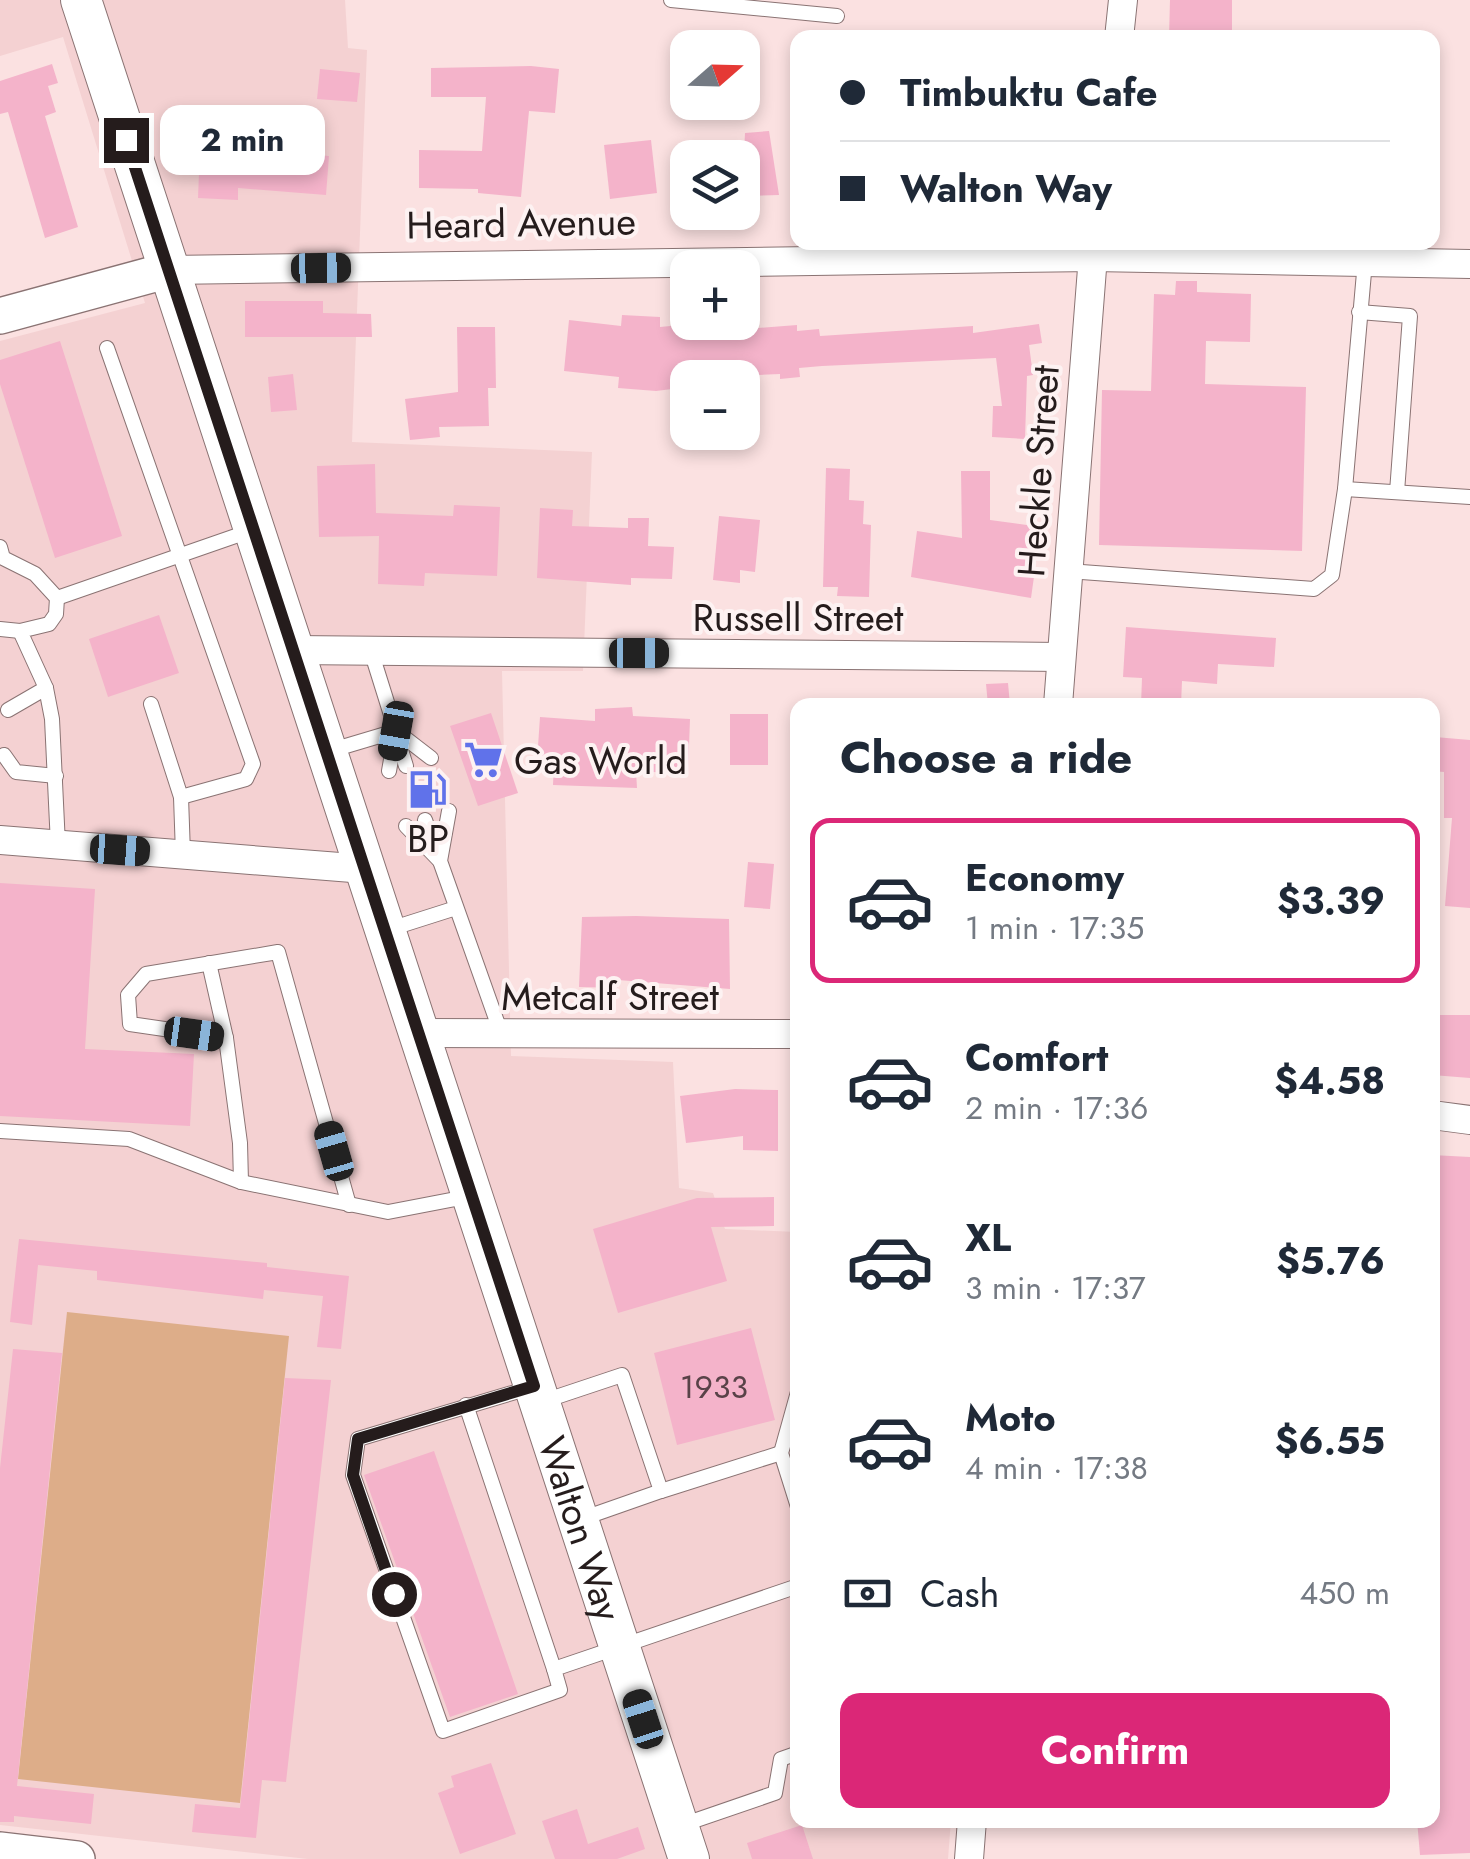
<!DOCTYPE html>
<html lang="en">
<head>
<meta charset="utf-8">
<style>
  body { margin:0; font-family:Jost,sans-serif; background:#f6f6f7; color:#1f2937; height:100vh; display:flex; flex-direction:column; font-size:38px; white-space:nowrap }
  * { box-sizing:border-box; margin:0 }
  p { font-size:32px; color:#747a83 }
  .icon { flex:none; width:55px; height:55px; fill:none; stroke:currentColor; stroke-width:2; stroke-linecap:round; stroke-linejoin:round }
  .map { position:relative; flex:1; overflow:hidden }
  .drawer { position:absolute; left:790px; top:698px; width:650px; height:1130px; display:flex; flex-direction:column; background:#fff; border-radius:20px; box-shadow:0 5px 15px #0003 }
  .drawer>* { flex:none }
  .top-card { position:absolute; left:790px; top:30px; width:650px; height:220px; border-radius:20px; box-shadow:0 5px 15px #0003; display:grid; align-content:center; height:220px; padding:0 50px; background:#fff }
  .needle { width:65px; rotate:70deg }
  .controls { position:absolute; left:670px; top:30px; display:grid; gap:20px }
  .controls a { display:grid; place-items:center; width:90px; height:90px; border-radius:20px; background:#fff; box-shadow:0 5px 15px #0003; font-size:50px }
  .end { position:absolute; width:45px; height:45px; margin:-22px; border:12px solid #251c1c; background:#fff; box-shadow:0 0 0 5px #fff }
  .from { border-radius:50% }
  .bubble { position:absolute; height:70px; border-radius:20px; background:#fff; box-shadow:0 5px 15px #0003; font-size:32px; font-weight:700; line-height:70px; text-align:center }
  .car { position:absolute; width:30px; height:60px; margin:-30px -15px; border-radius:12px; box-shadow:0 0 8px 2px #0007; background:linear-gradient(#222 24%,#8ab4d8 0 40%,#222 0 76%,#8ab4d8 0 86%,#222 0) }
  .top-card b { display:flex; align-items:center; gap:35px; height:95px; font-size:38px }
  .top-card b+b { border-top:2px solid #e0e1e3 }
  .top-card i { width:25px; height:25px; background:#1f2937 }
  ul { padding:0; list-style:none }
  li { display:flex; align-items:center; gap:30px; height:165px; margin:0 20px 15px; padding:0 30px; border:5px solid transparent; border-radius:20px }
  li div { flex:1 }
  li b { display:block; font-size:38px }
  li em { font-style:normal; font-weight:700 }
  li.selected { border-color:#db2777 }
  li>.icon { width:90px; height:90px; stroke-width:1.5 }
  h2 { padding:0 50px; font-size:45px; line-height:120px }
  .pay { display:flex; align-items:center; gap:25px; height:110px; padding:0 50px; font-size:38px }
  .pay p { margin-inline-start:auto }
  .button { display:flex; gap:20px; margin-top:auto; padding:20px 50px }
  .button a { flex:1; height:115px; border-radius:20px; background:#db2777; color:#fff; font-size:40px; font-weight:700; line-height:115px; text-align:center }
  .map>svg:first-child { display:block }
  .built { fill:#f4d1d2 }
  .green { fill:#ddad89 }
  .building { fill:#f4b3ca }
  .lines { fill:none; stroke-linecap:round; stroke-linejoin:round }
  .service-casing { stroke:#8a7373; stroke-width:16 }
  .minor-casing { stroke:#8a7373; stroke-width:30 }
  .tertiary-casing { stroke:#8a7373; stroke-width:38 }
  .secondary-casing { stroke:#8a7373; stroke-width:42 }
  .service { stroke:#fff; stroke-width:14 }
  .minor { stroke:#fff; stroke-width:28 }
  .tertiary { stroke:#fff; stroke-width:35 }
  .secondary { stroke:#fff; stroke-width:40 }
  .route { stroke:#251c1c; stroke-width:12 }
  .labels { text-anchor:middle; dominant-baseline:central; stroke-width:8; stroke-linejoin:round; paint-order:stroke }
  .number-label { font-size:32px; fill:#594248 }
  .street-label { font-size:38px; fill:#251c1c; stroke:#fdf2f2 }
  .poi-label { font-size:38px; fill:#251c1c; stroke:#fdf2f2; text-anchor:start }
</style>
</head>
<body>
<div class="map">
<svg width="1470" height="1859" viewBox="0 0 1470 1859">
  <rect width="100%" height="100%" fill="#fbe1e1"/>
  <!-- built -->
  <path class="built" d="M 0,0 L 345,0 L 348,48 L 367,50 L 352,442 L 592,452 L 583,671 L 502,671 L 511,1056 L 673,1062 L 679,1188 L 713,1193 L 725,1229 L 797,1232 L 798,1820 L 951,1820 L 948,1859 L 308,1859 L 0,1825 L 0,341 L 145,303 L 63,37 L 0,56 Z"/>
  <!-- green -->
  <path class="green" d="M 67,1312 L 289,1336 L 240,1803 L 18,1779 Z"/>
  <!-- building -->
  <g class="building">
    <path d="M 1170,0 L 1232,0 L 1232,38 L 1169,38 Z"/>
    <path d="M 52,64 L 58,83 L 48,86 L 56,112 L 45,116 L 78,227 L 45,238 L 8,112 L 0,114 L 0,81 Z"/>
    <path d="M 531,66 L 559,69 L 555,113 L 529,111 L 521,197 L 478,193 L 478,189 L 419,188 L 419,150 L 482,151 L 486,97 L 431,97 L 431,68 Z"/>
    <path d="M 320,69 L 360,73 L 357,102 L 317,99 Z"/>
    <path d="M 216,116 L 241,117 L 240,148 L 329,156 L 326,195 L 238,188 L 238,200 L 198,198 L 200,148 L 214,148 Z"/>
    <path d="M 769,131 L 779,195 L 742,196 L 745,133 Z"/>
    <path d="M 651,140 L 657,193 L 610,199 L 604,145 Z"/>
    <path d="M 1176,281 L 1197,281 L 1197,292 L 1251,294 L 1250,342 L 1206,341 L 1205,384 L 1306,387 L 1302,551 L 1099,545 L 1102,390 L 1151,391 L 1154,294 L 1175,295 Z"/>
    <path d="M 245,301 L 323,301 L 323,313 L 371,314 L 372,337 L 245,337 Z"/>
    <path d="M 622,315 L 660,317 L 660,327 L 712,322 L 745,329 L 797,325 L 797,331 L 819,329 L 820,336 L 973,326 L 973,333 L 1039,324 L 1042,343 L 1029,345 L 1033,375 L 1027,376 L 1025,439 L 992,437 L 993,406 L 1002,406 L 996,358 L 822,366 L 799,368 L 800,377 L 780,379 L 780,374 L 688,378 L 688,387 L 656,391 L 618,388 L 619,377 L 564,371 L 569,320 L 621,326 Z"/>
    <path d="M 457,327 L 495,327 L 496,388 L 488,388 L 489,426 L 439,427 L 440,437 L 410,440 L 405,399 L 458,392 Z"/>
    <path d="M 60,341 L 122,536 L 55,558 L 0,384 L 0,360 Z"/>
    <path d="M 293,374 L 297,410 L 271,412 L 268,377 Z"/>
    <path d="M 375,464 L 376,513 L 453,516 L 454,505 L 500,507 L 497,576 L 425,573 L 424,586 L 378,584 L 379,536 L 319,537 L 317,466 Z"/>
    <path d="M 826,468 L 850,469 L 849,500 L 864,501 L 863,524 L 871,525 L 869,597 L 837,596 L 838,587 L 823,587 Z"/>
    <path d="M 961,471 L 990,471 L 990,520 L 1041,527 L 1031,598 L 911,577 L 917,531 L 962,538 Z"/>
    <path d="M 540,508 L 573,510 L 572,526 L 628,528 L 628,518 L 649,518 L 648,546 L 674,547 L 672,579 L 631,578 L 631,585 L 537,578 Z"/>
    <path d="M 719,516 L 760,520 L 755,572 L 740,570 L 740,583 L 713,580 Z"/>
    <path d="M 159,615 L 179,673 L 108,697 L 89,639 Z"/>
    <path d="M 1126,627 L 1276,638 L 1274,667 L 1218,664 L 1217,684 L 1182,681 L 1181,705 L 1141,705 L 1142,678 L 1123,677 Z"/>
    <path d="M 1008,683 L 1010,705 L 988,705 L 986,684 Z"/>
    <path d="M 632,707 L 633,716 L 690,719 L 688,774 L 636,771 L 637,788 L 553,785 L 554,762 L 537,761 L 540,717 L 595,721 L 595,709 Z"/>
    <path d="M 491,713 L 518,793 L 478,806 L 450,726 Z"/>
    <rect x="730" y="714" width="38" height="51"/>
    <path d="M 1435,737 L 1470,740 L 1470,908 L 1445,906 L 1452,818 L 1444,818 L 1444,772 L 1432,771 Z"/>
    <path d="M 748,862 L 774,864 L 770,909 L 744,907 Z"/>
    <path d="M 0,883 L 95,889 L 85,1049 L 194,1054 L 190,1126 L 0,1116 Z"/>
    <path d="M 636,916 L 729,919 L 730,989 L 618,980 L 618,988 L 579,987 L 582,917 Z"/>
    <path d="M 1432,1015 L 1470,1015 L 1470,1078 L 1432,1075 Z"/>
    <path d="M 735,1089 L 778,1090 L 778,1151 L 743,1150 L 743,1136 L 686,1143 L 680,1096 Z"/>
    <path d="M 1432,1155 L 1470,1157 L 1470,1853 L 1420,1855 L 1417,1820 L 1432,1820 L 1437,1524 L 1432,1524 Z"/>
    <path d="M 774,1197 L 774,1226 L 711,1227 L 727,1281 L 618,1313 L 593,1229 L 697,1198 Z"/>
    <path d="M 19,1239 L 267,1263 L 267,1267 L 349,1276 L 341,1349 L 317,1347 L 323,1296 L 264,1290 L 263,1299 L 97,1280 L 97,1271 L 38,1265 L 32,1325 L 10,1322 Z"/>
    <path d="M 751,1328 L 775,1420 L 677,1445 L 654,1353 Z"/>
    <path d="M 13,1349 L 62,1353 L 17,1786 L 94,1794 L 91,1824 L 14,1816 L 14,1822 L 0,1822 L 0,1468 Z"/>
    <path d="M 285,1378 L 331,1380 L 286,1782 L 262,1780 L 256,1838 L 192,1832 L 195,1804 L 240,1808 Z"/>
    <path d="M 434,1451 L 518,1694 L 450,1717 L 364,1475 Z"/>
    <path d="M 491,1763 L 516,1834 L 460,1854 L 438,1793 L 454,1787 L 451,1776 Z"/>
    <path d="M 577,1809 L 588,1844 L 638,1827 L 645,1849 L 617,1859 L 555,1859 L 542,1821 Z"/>
    <path d="M 802,1825 L 813,1859 L 752,1859 L 747,1843 Z"/>
  </g>
  <g class="lines">
    <defs>
      <g id="service">
        <path d="M 671,0 L 837,16"/>
        <path d="M 1359,312 L 1410,316 L 1397,492"/>
        <path d="M 107,348 L 253,764 L 246,779 L 181,797 L 151,704"/>
        <path d="M 1345,489 L 1470,497"/>
        <path d="M 0,547 L 3,558 L 35,574 L 57,598 L 56,614 L 49,624 L 20,631 L 46,688 L 52,719 L 58,845"/>
        <path d="M 1068,571 L 1314,589 L 1332,575 L 1345,489 L 1365,261"/>
        <path d="M 57,598 L 250,531"/>
        <path d="M 0,629 L 20,631"/>
        <path d="M 371,651 L 396,731 L 431,758"/>
        <path d="M 8,710 L 46,688"/>
        <path d="M 397,737 L 406,766"/>
        <path d="M 329,751 L 396,731"/>
        <path d="M 4,755 L 16,772 L 56,776"/>
        <path d="M 389,771 L 396,731"/>
        <path d="M 181,797 L 183,854"/>
        <path d="M 449,811 L 440,861 L 501,1033"/>
        <path d="M 425,820 L 438,857"/>
        <path d="M 406,826 L 440,861"/>
        <path d="M 390,929 L 456,908"/>
        <path d="M 209,963 L 226,1038"/>
        <path d="M 0,1131 L 129,1139 L 241,1182 L 388,1212 L 466,1197"/>
        <path d="M 241,1182 L 240,1143 L 226,1038 L 130,1024 L 128,995 L 146,974 L 278,952 L 349,1205"/>
        <path d="M 529,1388 L 358,1439 L 353,1475 L 443,1731 L 560,1690 L 554,1669 L 798,1586"/>
        <path d="M 798,1392 L 781,1453 L 798,1507"/>
        <path d="M 541,1402 L 622,1375 L 661,1491 L 581,1519"/>
        <path d="M 466,1405 L 554,1669"/>
        <path d="M 661,1491 L 781,1453"/>
        <path d="M 679,1826 L 775,1793 L 781,1759 L 798,1753"/>
      </g>
      <g id="minor">
        <path d="M 1119,38 L 1123,0"/>
        <path d="M 169,270 L 1093,257 L 1470,264"/>
        <path d="M 293,650 L 1061,657"/>
        <path d="M 1058,705 L 1094,243"/>
        <path d="M 0,840 L 365,869"/>
        <path d="M 421,1033 L 798,1034"/>
        <path d="M 1432,1115 L 1470,1120"/>
        <path d="M 969,1859 L 972,1820"/>
      </g>
      <g id="tertiary">
        <path d="M 0,316 L 169,270"/>
        <path d="M 0,1850 L 77,1859"/>
      </g>
      <g id="secondary">
        <path id="s1" d="M 81,0 L 689,1859"/>
      </g>
    </defs>
    <!-- service casing -->
    <use href="#service" class="service-casing"/>
    <!-- minor casing -->
    <use href="#minor" class="minor-casing"/>
    <!-- tertiary casing -->
    <use href="#tertiary" class="tertiary-casing"/>
    <!-- secondary casing -->
    <use href="#secondary" class="secondary-casing"/>
    <!-- service -->
    <use href="#service" class="service"/>
    <!-- minor -->
    <use href="#minor" class="minor"/>
    <!-- tertiary -->
    <use href="#tertiary" class="tertiary"/>
    <!-- secondary -->
    <use href="#secondary" class="secondary"/>
  </g>
  <g class="lines">
    <!-- route -->
    <path class="route" d="M 126,140 L 534,1386 L 358,1439 L 353,1475 L 394,1594"/>
  </g>
  <!-- icons -->
  <defs>
    <symbol id="supermarket-bare" viewBox="-9 -9 18 18"><path d="M-6-5.5h2.5l.6 2H6L4.5 2H-2.5L-4.4-4H-6ZM-1.5 3.2a1.3 1.3 0 1 0 .1 0ZM3 3.2a1.3 1.3 0 1 0 .1 0Z" fill="#6072ea" stroke="#fdf2f2" stroke-width="2.5" paint-order="stroke"/></symbol>
    <symbol id="fuel-bare" viewBox="-9 -9 18 18"><path d="M-5.5-6h7V0h2V4h1.3V-2.5L3-4.5l.8-.8L6-3V5H2.5V1h-1V6h-7ZM-4.2-4.7v3.2H.2V-4.7Z" fill="#6072ea" stroke="#fdf2f2" stroke-width="2.5" paint-order="stroke"/></symbol>
  </defs>
  <g fill-rule="evenodd">
    <use href="#supermarket-bare" x="456" y="732" width="55" height="55"/>
    <use href="#fuel-bare" x="400" y="762" width="55" height="55"/>
  </g>
  <g class="labels">
    <!-- number labels -->
    <g class="number-label">
      <text x="714" y="1387">1933</text>
    </g>
    <!-- street labels -->
    <g class="street-label">
      <text transform="translate(521 223) rotate(-1)">Heard Avenue</text>
      <text transform="translate(1038 471) rotate(-86)">Heckle Street</text>
      <text x="798" y="617">Russell Street</text>
      <text x="610" y="996">Metcalf Street</text>
      <text stroke="none"><textPath href="#s1" startOffset="1608">Walton Way</textPath></text>
    </g>
    <!-- poi labels -->
    <g class="poi-label">
      <text x="514" y="760">Gas World</text>
      <text x="428" y="838" text-anchor="middle">BP</text>
    </g>
  </g>
</svg>
<div class="controls">
<a><svg class="needle" viewBox="-14 -14 28 28"><path d="M0-13l5 13h-10z" fill="#e53935"/><path d="M0 13l5-13h-10z" fill="#747a83"/></svg></a>
<a><svg class="icon" aria-label="layers" viewBox="0 0 24 24"><path d="M12 4l9 5-9 5-9-5zM3 14l9 5 9-5"/></svg></a>
<a>+</a>
<a>−</a>
</div>
<i class="end from" style="left:394px;top:1594px"></i>
<i class="end" style="left:126px;top:140px"></i>
<div class="bubble" style="left:160px;top:105px;width:165px">2 min</div>
<i class="car" style="left:321px;top:268px;rotate:89deg"></i>
<i class="car" style="left:639px;top:653px;rotate:90deg"></i>
<i class="car" style="left:396px;top:731px;rotate:190deg"></i>
<i class="car" style="left:120px;top:850px;rotate:94deg"></i>
<i class="car" style="left:194px;top:1034px;rotate:98deg"></i>
<i class="car" style="left:334px;top:1151px;rotate:344deg"></i>
<i class="car" style="left:643px;top:1719px;rotate:342deg"></i>
<div class="top-card">
<b><i class="from"></i>Timbuktu Cafe</b>
<b><i></i>Walton Way</b>
</div>
<section class="drawer">
<h2>Choose a ride</h2>
<ul>
<li class="selected"><svg class="icon" aria-label="car" viewBox="0 0 24 24"><path d="M5 17H2v-5l4-1 3-4h7l3 4 3 1v5h-3M9 17h6M6 11h13"/><circle cx="7" cy="17" r="2"/><circle cx="17" cy="17" r="2"/></svg><div><b>Economy</b><p>1 min · 17:35</p></div><em>$3.39</em></li>
<li><svg class="icon" aria-label="car" viewBox="0 0 24 24"><path d="M5 17H2v-5l4-1 3-4h7l3 4 3 1v5h-3M9 17h6M6 11h13"/><circle cx="7" cy="17" r="2"/><circle cx="17" cy="17" r="2"/></svg><div><b>Comfort</b><p>2 min · 17:36</p></div><em>$4.58</em></li>
<li><svg class="icon" aria-label="car" viewBox="0 0 24 24"><path d="M5 17H2v-5l4-1 3-4h7l3 4 3 1v5h-3M9 17h6M6 11h13"/><circle cx="7" cy="17" r="2"/><circle cx="17" cy="17" r="2"/></svg><div><b>XL</b><p>3 min · 17:37</p></div><em>$5.76</em></li>
<li><svg class="icon" aria-label="car" viewBox="0 0 24 24"><path d="M5 17H2v-5l4-1 3-4h7l3 4 3 1v5h-3M9 17h6M6 11h13"/><circle cx="7" cy="17" r="2"/><circle cx="17" cy="17" r="2"/></svg><div><b>Moto</b><p>4 min · 17:38</p></div><em>$6.55</em></li>
</ul>
<div class="pay"><svg class="icon" aria-label="cash" viewBox="0 0 24 24"><path d="M3 7h18v10H3z"/><circle cx="12" cy="12" r="2"/></svg>Cash<p>450 m</p></div>
<div class="button"><a>Confirm</a></div>
</section>
</div>
</body>
</html>
